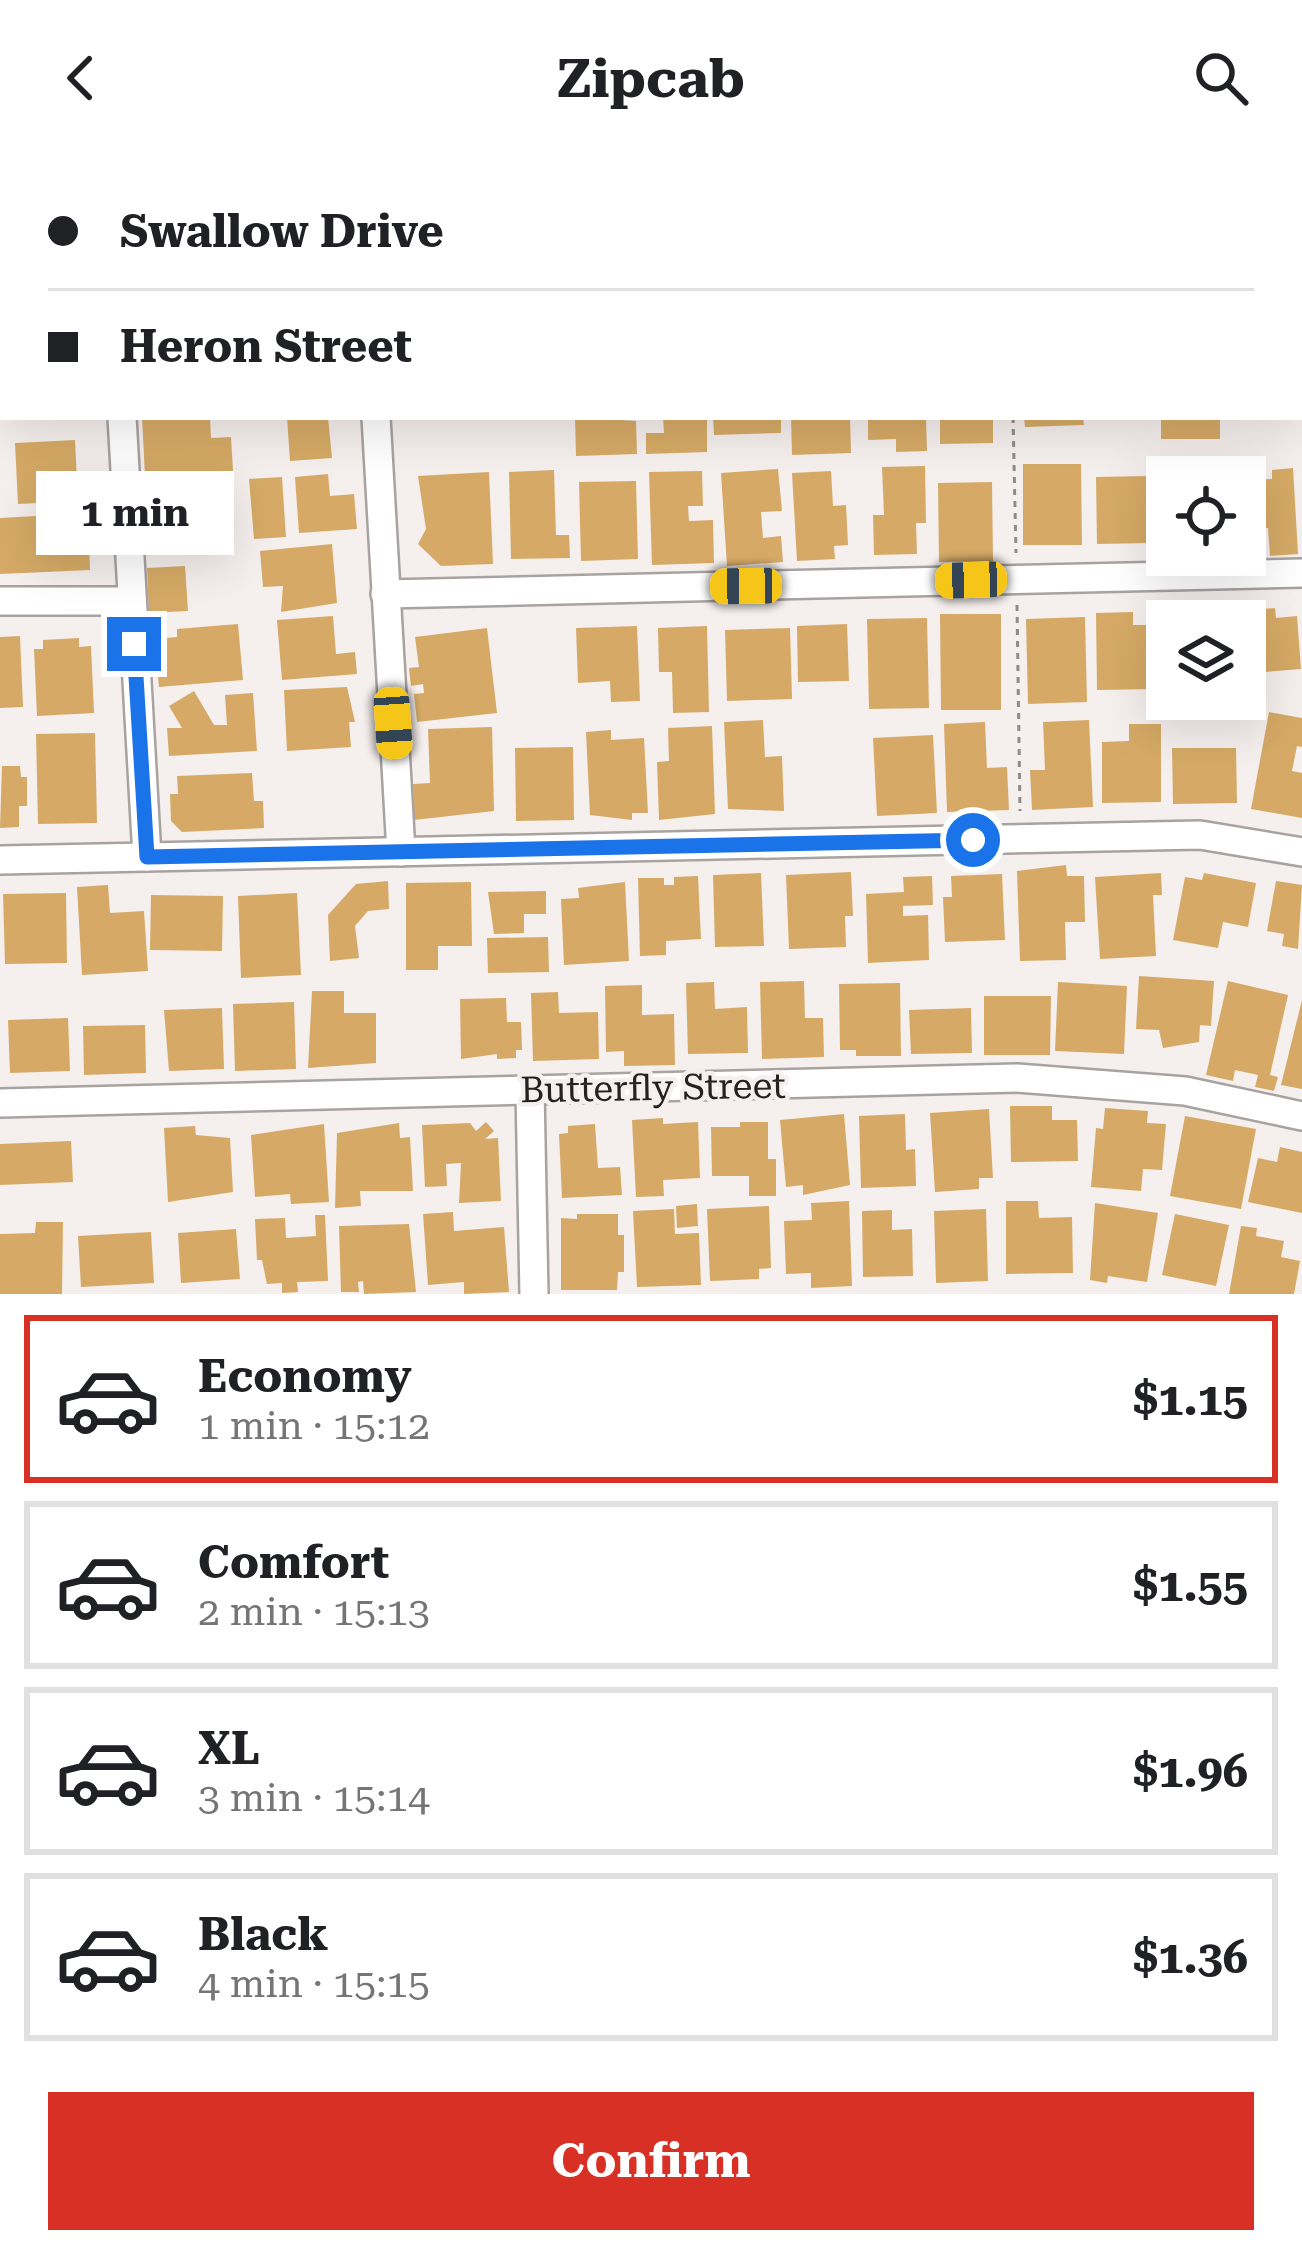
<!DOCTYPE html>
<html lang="en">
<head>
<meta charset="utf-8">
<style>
  body { margin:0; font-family:"Roboto Serif",serif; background:#f2f2f2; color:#202124; height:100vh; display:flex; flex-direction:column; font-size:45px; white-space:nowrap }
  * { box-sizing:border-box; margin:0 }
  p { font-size:39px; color:#757577 }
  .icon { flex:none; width:66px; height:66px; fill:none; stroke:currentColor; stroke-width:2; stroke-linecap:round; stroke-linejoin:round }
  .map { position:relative; height:1138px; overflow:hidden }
  .drawer { display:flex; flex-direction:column; background:#fff; flex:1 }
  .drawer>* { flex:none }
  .hud { position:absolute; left:0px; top:0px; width:1302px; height:264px; box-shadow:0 12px 48px #0002; display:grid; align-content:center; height:264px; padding:0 48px; background:#fff }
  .controls { position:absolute; left:1146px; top:300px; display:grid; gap:24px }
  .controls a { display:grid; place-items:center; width:120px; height:120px; border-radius:0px; background:#fff; box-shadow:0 12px 48px #0002; font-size:60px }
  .end { position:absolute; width:54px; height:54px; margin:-27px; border:15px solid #1a73e8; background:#fff; box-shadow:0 0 0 6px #fff }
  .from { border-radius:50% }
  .bubble { position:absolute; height:84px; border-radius:0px; background:#fff; box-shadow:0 12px 48px #0002; font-size:39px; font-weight:700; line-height:84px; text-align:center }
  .car { position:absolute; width:36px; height:72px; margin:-36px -18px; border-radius:15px; box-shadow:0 0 9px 3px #0007; background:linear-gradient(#f5c518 24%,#345 0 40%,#f5c518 0 76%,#345 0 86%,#f5c518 0) }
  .hud b { display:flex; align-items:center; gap:42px; height:114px; font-size:45px }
  .hud b+b { border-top:3px solid #e0e0e0 }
  .hud i { width:30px; height:30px; background:#202124 }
  ul { padding:21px 0 0; list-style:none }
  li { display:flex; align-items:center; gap:36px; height:168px; margin:0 24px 18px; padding:0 24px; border:6px solid #e0e0e0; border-radius:0px }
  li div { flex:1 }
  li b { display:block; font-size:45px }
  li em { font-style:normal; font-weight:700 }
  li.active { border-color:#d93025 }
  li>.icon { width:108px; height:108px; stroke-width:1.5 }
  .primary-button { display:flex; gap:24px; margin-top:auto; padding:24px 48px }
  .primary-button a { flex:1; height:138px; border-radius:0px; background:#d93025; color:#fff; font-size:48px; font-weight:700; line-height:138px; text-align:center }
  header { display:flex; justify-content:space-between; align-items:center; height:156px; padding:0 48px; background:#fff; font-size:54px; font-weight:700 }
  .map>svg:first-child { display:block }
  .building { fill:#d6aa66 }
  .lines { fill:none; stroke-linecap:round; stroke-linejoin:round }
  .minor-casing { stroke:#a8a3a1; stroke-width:32 }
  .path { stroke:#8f8b8a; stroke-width:3; stroke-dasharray:6 6; stroke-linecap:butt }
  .minor { stroke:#fff; stroke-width:27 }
  .route { stroke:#1a73e8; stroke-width:15 }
  .labels { text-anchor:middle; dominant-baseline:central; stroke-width:9; stroke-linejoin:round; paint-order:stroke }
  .street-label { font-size:36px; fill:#232121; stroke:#f5efed }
</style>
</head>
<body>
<header><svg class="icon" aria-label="back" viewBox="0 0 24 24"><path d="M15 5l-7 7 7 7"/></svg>Zipcab<svg class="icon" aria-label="search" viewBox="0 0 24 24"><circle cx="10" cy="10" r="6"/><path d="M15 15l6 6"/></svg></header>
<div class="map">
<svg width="1302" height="1138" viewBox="0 0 1302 1138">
  <rect width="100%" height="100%" fill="#f5efed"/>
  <!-- building -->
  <g class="building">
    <path d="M 142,261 L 210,261 L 211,282 L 231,281 L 233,315 L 145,320 Z"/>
    <path d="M 287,261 L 328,261 L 332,302 L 290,305 Z"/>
    <path d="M 575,261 L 636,265 L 637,298 L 576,300 Z"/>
    <path d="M 663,261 L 707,261 L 707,296 L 646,298 L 646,277 L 664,277 Z"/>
    <path d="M 713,261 L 781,261 L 781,277 L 714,279 Z"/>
    <path d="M 791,261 L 850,261 L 851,297 L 792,299 Z"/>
    <path d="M 868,261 L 926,261 L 927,295 L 896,296 L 896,283 L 868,284 Z"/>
    <path d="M 940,261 L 993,261 L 993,287 L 940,288 Z"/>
    <path d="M 1024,261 L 1083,261 L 1084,269 L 1025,271 Z"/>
    <rect x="1161" y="261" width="59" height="22"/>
    <path d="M 75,284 L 78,345 L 18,348 L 15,287 Z"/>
    <path d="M 1023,308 L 1081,308 L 1082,389 L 1023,389 Z"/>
    <path d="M 925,310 L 926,367 L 916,367 L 917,398 L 874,399 L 873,359 L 884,359 L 882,311 Z"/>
    <path d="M 1293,312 L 1298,398 L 1270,400 L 1268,372 L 1245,373 L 1245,324 L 1272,323 L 1272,314 Z"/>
    <path d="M 778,313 L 782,355 L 761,356 L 763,382 L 781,380 L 783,406 L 727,410 L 721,317 Z"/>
    <path d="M 554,314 L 556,379 L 569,379 L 570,402 L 511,403 L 509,316 Z"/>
    <path d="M 702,315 L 703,350 L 688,350 L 689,365 L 713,364 L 714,407 L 652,409 L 649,316 Z"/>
    <path d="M 831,315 L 833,350 L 846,349 L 848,389 L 834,390 L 835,403 L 797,405 L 792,317 Z"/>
    <path d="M 489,316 L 493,408 L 441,410 L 418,388 L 426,373 L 418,320 Z"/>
    <path d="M 328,318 L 330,340 L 354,338 L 357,373 L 299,377 L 295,321 Z"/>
    <path d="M 1150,320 L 1151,387 L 1097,388 L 1096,321 Z"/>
    <path d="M 282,321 L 286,381 L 254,383 L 249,323 Z"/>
    <path d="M 636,325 L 638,403 L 581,405 L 579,326 Z"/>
    <path d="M 992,326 L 993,405 L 939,406 L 938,327 Z"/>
    <path d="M 211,327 L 214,376 L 157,380 L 154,331 Z"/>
    <path d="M 88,357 L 90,414 L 0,418 L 0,362 Z"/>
    <path d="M 332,388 L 337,447 L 281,456 L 283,430 L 263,431 L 260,395 Z"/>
    <path d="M 185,410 L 188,455 L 149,457 L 147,412 Z"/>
    <path d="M 1226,452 L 1226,465 L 1164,465 L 1164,454 Z"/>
    <path d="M 1275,452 L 1276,462 L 1297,460 L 1301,513 L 1265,516 L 1264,499 L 1245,500 L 1245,465 L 1240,465 L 1239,455 Z"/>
    <path d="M 1133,456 L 1133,469 L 1154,469 L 1155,533 L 1097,534 L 1096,457 Z"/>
    <path d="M 940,458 L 1001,458 L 1001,554 L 941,554 Z"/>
    <path d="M 333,460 L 336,498 L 355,496 L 357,518 L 282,524 L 277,464 Z"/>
    <path d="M 1085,461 L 1087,546 L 1028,548 L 1026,463 Z"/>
    <path d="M 927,462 L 929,552 L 869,553 L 867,463 Z"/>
    <path d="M 238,468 L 243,524 L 159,531 L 154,483 L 177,481 L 177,473 Z"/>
    <path d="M 847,468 L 849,525 L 798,526 L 797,470 Z"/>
    <path d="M 637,470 L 640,545 L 611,546 L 610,525 L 578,527 L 576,472 Z"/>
    <path d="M 707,470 L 709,556 L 673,557 L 672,516 L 659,516 L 658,472 Z"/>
    <path d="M 487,472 L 497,557 L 417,566 L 414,538 L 424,537 L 423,528 L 411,530 L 409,512 L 419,511 L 415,481 Z"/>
    <path d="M 790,472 L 792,543 L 727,545 L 725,474 Z"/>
    <path d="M 20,480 L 23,551 L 0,552 L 0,481 Z"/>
    <path d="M 79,482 L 79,491 L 91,490 L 94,557 L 37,560 L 34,493 L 43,493 L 43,484 Z"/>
    <path d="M 347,531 L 355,566 L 349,566 L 351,591 L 287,595 L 284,534 Z"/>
    <path d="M 194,535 L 214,569 L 227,569 L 225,539 L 253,537 L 257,595 L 169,600 L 167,572 L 182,572 L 169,550 Z"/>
    <path d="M 1269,556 L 1302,562 L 1302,591 L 1297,590 L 1292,615 L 1302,617 L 1302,662 L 1251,653 Z"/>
    <path d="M 763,564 L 765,601 L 782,600 L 784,655 L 728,653 L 724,566 Z"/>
    <path d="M 1089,564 L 1093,651 L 1032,654 L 1030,614 L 1045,614 L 1043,566 Z"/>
    <path d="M 985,566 L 987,612 L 1007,611 L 1009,654 L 947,656 L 944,568 Z"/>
    <path d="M 1129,568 L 1161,568 L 1161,646 L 1102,647 L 1102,586 L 1129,585 Z"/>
    <path d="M 712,570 L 715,658 L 659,664 L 657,606 L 669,605 L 668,572 Z"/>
    <path d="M 492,571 L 494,655 L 414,664 L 413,628 L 430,627 L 428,573 Z"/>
    <path d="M 611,574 L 611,584 L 644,582 L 648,657 L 632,657 L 632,664 L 590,659 L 586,576 Z"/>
    <path d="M 95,577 L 97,667 L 38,668 L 36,578 Z"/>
    <path d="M 933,579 L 937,657 L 877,660 L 873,582 Z"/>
    <path d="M 573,591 L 574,664 L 516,665 L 515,592 Z"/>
    <path d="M 1172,592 L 1236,592 L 1237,647 L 1173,648 Z"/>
    <path d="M 2,610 L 20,610 L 21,621 L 27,621 L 27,650 L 19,650 L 19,671 L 0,672 Z"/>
    <path d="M 252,617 L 254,645 L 263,645 L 264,672 L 182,676 L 171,665 L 170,638 L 178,638 L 177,620 Z"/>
    <path d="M 1066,709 L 1067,720 L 1084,720 L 1085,766 L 1065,766 L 1066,804 L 1020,805 L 1017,715 Z"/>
    <path d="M 851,716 L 853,760 L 845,760 L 846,791 L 789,793 L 786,719 Z"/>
    <path d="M 761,717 L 764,790 L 715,791 L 713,719 Z"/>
    <path d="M 1161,717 L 1162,739 L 1153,739 L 1156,800 L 1100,803 L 1095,721 Z"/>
    <path d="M 1204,717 L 1256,727 L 1248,771 L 1223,766 L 1218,792 L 1173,784 L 1185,721 L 1202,724 Z"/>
    <path d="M 1002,718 L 1005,784 L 945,786 L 943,741 L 952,741 L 951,720 Z"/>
    <path d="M 698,720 L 701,783 L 666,785 L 666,799 L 640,800 L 638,722 L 664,722 L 664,729 L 674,729 L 674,721 Z"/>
    <path d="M 932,720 L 933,749 L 903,750 L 903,760 L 928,759 L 929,804 L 868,807 L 866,738 L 904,736 L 903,721 Z"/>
    <path d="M 388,725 L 389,753 L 368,755 L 355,770 L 359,802 L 330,805 L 328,759 L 356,728 Z"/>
    <path d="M 1276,725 L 1302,729 L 1298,793 L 1282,790 L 1284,778 L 1267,775 Z"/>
    <path d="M 471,726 L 472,790 L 438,790 L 438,814 L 406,814 L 406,727 Z"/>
    <path d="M 625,726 L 629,805 L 564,809 L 561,743 L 579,742 L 578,732 Z"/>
    <path d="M 108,729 L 110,757 L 144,755 L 148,815 L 82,819 L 77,731 Z"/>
    <path d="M 546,735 L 546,758 L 524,758 L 524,777 L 494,778 L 488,736 Z"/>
    <path d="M 66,737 L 67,807 L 5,808 L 3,738 Z"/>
    <path d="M 297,737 L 301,819 L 241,822 L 238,740 Z"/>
    <path d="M 151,739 L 223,740 L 222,795 L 150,794 Z"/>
    <path d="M 548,781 L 549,816 L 488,817 L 487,782 Z"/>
    <path d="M 1139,820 L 1214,825 L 1211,870 L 1200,869 L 1199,886 L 1163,892 L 1159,874 L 1136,873 Z"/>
    <path d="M 804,825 L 805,862 L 823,862 L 824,901 L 762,903 L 760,826 Z"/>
    <path d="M 1228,825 L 1288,839 L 1270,919 L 1278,921 L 1274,935 L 1255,931 L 1258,919 L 1235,914 L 1233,925 L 1206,919 Z"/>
    <path d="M 714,826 L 715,853 L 747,851 L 748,897 L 688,898 L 686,827 Z"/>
    <path d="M 1058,826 L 1127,830 L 1124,898 L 1055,895 Z"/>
    <path d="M 900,827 L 901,900 L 856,900 L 856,894 L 840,894 L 839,828 Z"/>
    <path d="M 642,829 L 642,859 L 674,858 L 675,909 L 624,910 L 624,895 L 606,896 L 605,830 Z"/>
    <path d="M 312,835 L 344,835 L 344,857 L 376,857 L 376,907 L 308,912 Z"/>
    <path d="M 558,836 L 559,857 L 598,856 L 599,903 L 533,905 L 531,837 Z"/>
    <path d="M 984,840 L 1051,840 L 1050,899 L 984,899 Z"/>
    <path d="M 506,842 L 507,866 L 521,866 L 522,894 L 516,894 L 516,902 L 497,903 L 497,898 L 461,903 L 460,843 Z"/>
    <path d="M 1302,844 L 1302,933 L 1281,929 Z"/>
    <path d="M 294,846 L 296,913 L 235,915 L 233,848 Z"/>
    <path d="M 222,852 L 224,913 L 169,915 L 164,854 Z"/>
    <path d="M 971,852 L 972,897 L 911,898 L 909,854 Z"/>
    <path d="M 68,862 L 70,915 L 10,917 L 8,864 Z"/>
    <path d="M 145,869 L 146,917 L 84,919 L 83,870 Z"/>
    <path d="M 1010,950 L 1052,950 L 1052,964 L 1077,964 L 1078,1005 L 1011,1006 Z"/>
    <path d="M 1105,952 L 1148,955 L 1147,967 L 1166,968 L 1162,1014 L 1143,1013 L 1141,1035 L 1091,1031 L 1096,972 L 1103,973 Z"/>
    <path d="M 989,953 L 993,1022 L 979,1022 L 979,1033 L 935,1036 L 930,957 Z"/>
    <path d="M 844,958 L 850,1029 L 803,1039 L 803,1029 L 786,1031 L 780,964 Z"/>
    <path d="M 905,958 L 906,994 L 915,993 L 916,1030 L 861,1032 L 859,960 Z"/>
    <path d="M 1185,960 L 1256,973 L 1241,1053 L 1170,1040 Z"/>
    <path d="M 663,962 L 663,968 L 698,966 L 700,1022 L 663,1024 L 664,1040 L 636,1041 L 632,964 Z"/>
    <path d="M 486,966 L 494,975 L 485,983 L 498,982 L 501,1045 L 459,1047 L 461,1007 L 446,1008 L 447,1030 L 425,1031 L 422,969 L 470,967 L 476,975 Z"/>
    <path d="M 740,966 L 768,966 L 768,1003 L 776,1003 L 776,1040 L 749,1040 L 749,1020 L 712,1020 L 711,971 L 740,971 Z"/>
    <path d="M 399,967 L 400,982 L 410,981 L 413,1035 L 360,1035 L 361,1050 L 335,1052 L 337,977 Z"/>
    <path d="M 324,968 L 329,1046 L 291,1048 L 290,1038 L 255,1041 L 251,979 Z"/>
    <path d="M 595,968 L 598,1012 L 620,1011 L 622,1039 L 562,1042 L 559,978 L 568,977 L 568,970 Z"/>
    <path d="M 195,970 L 196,979 L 230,982 L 233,1036 L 168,1046 L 164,972 Z"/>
    <path d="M 71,985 L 73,1026 L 0,1029 L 0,988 Z"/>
    <path d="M 1280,991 L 1302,996 L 1302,1057 L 1248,1046 L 1258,1002 L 1277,1006 Z"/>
    <path d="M 849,1045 L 852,1130 L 811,1132 L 811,1117 L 786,1118 L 784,1065 L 812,1064 L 811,1047 Z"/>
    <path d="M 1006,1045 L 1038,1045 L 1039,1062 L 1072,1061 L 1073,1117 L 1006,1118 Z"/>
    <path d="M 1095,1047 L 1158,1057 L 1147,1126 L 1108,1120 L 1107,1127 L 1090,1124 Z"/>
    <path d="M 697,1048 L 698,1070 L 677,1072 L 676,1050 Z"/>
    <path d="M 769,1050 L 771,1112 L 759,1113 L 759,1123 L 710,1125 L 707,1053 Z"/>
    <path d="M 674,1053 L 675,1078 L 699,1077 L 701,1129 L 637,1131 L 633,1055 Z"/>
    <path d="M 986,1053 L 988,1125 L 936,1127 L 934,1055 Z"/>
    <path d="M 892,1054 L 892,1074 L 912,1073 L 913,1120 L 863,1121 L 862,1055 Z"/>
    <path d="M 453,1056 L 454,1075 L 504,1071 L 509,1136 L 464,1138 L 464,1126 L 428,1129 L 423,1058 Z"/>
    <path d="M 577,1058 L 618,1058 L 618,1079 L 624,1079 L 624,1116 L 618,1116 L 617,1134 L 561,1134 L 561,1062 L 577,1063 Z"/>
    <path d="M 1175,1058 L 1229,1069 L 1216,1130 L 1162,1119 Z"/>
    <path d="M 315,1059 L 325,1059 L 328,1125 L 297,1126 L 298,1136 L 282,1137 L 282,1127 L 267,1128 L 262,1104 L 257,1104 L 255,1063 L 285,1062 L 286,1082 L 316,1080 Z"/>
    <path d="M 36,1066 L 63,1066 L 62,1138 L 0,1138 L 0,1078 L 35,1077 Z"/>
    <path d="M 409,1068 L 416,1136 L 364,1138 L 363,1125 L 358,1126 L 359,1136 L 341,1136 L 339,1070 Z"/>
    <path d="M 1241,1070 L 1257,1072 L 1256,1080 L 1284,1085 L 1281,1101 L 1300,1105 L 1294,1138 L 1229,1138 Z"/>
    <path d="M 236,1073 L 240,1123 L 181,1127 L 178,1077 Z"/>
    <path d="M 151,1076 L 154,1127 L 81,1131 L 78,1080 Z"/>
  </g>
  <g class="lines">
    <defs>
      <g id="minor">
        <path d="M 108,0 L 108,3"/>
        <path d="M 364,0 L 364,3"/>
        <path d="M 1299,159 L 1302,159"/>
        <path d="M 122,261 L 147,701"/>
        <path d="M 376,261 L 401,696"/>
        <path d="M 385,438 L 1302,417"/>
        <path d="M 0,445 L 132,445"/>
        <path d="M 0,704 L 1200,679 L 1302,696"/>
        <path d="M 530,935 L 534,1138"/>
        <path d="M 0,947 L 1017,922 L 1185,935 L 1302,960"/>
      </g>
    </defs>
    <!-- minor casing -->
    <use href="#minor" class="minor-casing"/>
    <!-- path -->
    <g class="path">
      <path d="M 1003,0 L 1004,3"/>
      <path d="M 1013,261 L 1016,397"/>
      <path d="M 1017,449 L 1020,655"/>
    </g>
    <!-- minor -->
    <use href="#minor" class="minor"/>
  </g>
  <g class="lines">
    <!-- route -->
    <path class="route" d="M 134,488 L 147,701 L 973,684"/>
  </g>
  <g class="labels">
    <!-- street labels -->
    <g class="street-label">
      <text transform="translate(653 932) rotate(-1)">Butterfly Street</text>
    </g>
  </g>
</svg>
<div class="controls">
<a><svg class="icon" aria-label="locate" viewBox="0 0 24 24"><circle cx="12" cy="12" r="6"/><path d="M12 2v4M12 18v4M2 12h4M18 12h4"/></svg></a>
<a><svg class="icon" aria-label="layers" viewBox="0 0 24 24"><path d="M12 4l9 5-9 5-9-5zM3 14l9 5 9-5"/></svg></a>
</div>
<i class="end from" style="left:973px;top:684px"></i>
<i class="end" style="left:134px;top:488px"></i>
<div class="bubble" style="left:36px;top:315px;width:198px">1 min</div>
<i class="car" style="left:971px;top:424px;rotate:268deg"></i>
<i class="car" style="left:746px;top:430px;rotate:269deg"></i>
<i class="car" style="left:393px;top:567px;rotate:176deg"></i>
<div class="hud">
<b><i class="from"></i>Swallow Drive</b>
<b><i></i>Heron Street</b>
</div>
</div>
<section class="drawer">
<ul>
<li class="active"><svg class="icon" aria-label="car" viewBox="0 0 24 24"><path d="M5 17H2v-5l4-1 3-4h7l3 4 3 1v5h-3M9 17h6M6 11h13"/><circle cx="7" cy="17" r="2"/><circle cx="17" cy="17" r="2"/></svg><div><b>Economy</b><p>1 min · 15:12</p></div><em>$1.15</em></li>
<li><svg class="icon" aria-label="car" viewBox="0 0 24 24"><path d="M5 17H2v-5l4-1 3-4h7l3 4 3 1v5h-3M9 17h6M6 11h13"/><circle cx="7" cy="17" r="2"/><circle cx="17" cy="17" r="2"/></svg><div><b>Comfort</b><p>2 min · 15:13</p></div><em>$1.55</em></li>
<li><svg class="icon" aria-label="car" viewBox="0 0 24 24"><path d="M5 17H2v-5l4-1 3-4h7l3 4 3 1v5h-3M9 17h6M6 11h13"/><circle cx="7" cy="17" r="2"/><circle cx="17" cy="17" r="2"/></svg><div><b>XL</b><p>3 min · 15:14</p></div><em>$1.96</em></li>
<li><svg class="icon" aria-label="car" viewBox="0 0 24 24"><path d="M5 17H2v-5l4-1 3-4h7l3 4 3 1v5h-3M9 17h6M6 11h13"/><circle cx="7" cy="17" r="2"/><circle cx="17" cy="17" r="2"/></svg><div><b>Black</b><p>4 min · 15:15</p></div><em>$1.36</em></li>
</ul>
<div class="primary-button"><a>Confirm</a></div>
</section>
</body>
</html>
